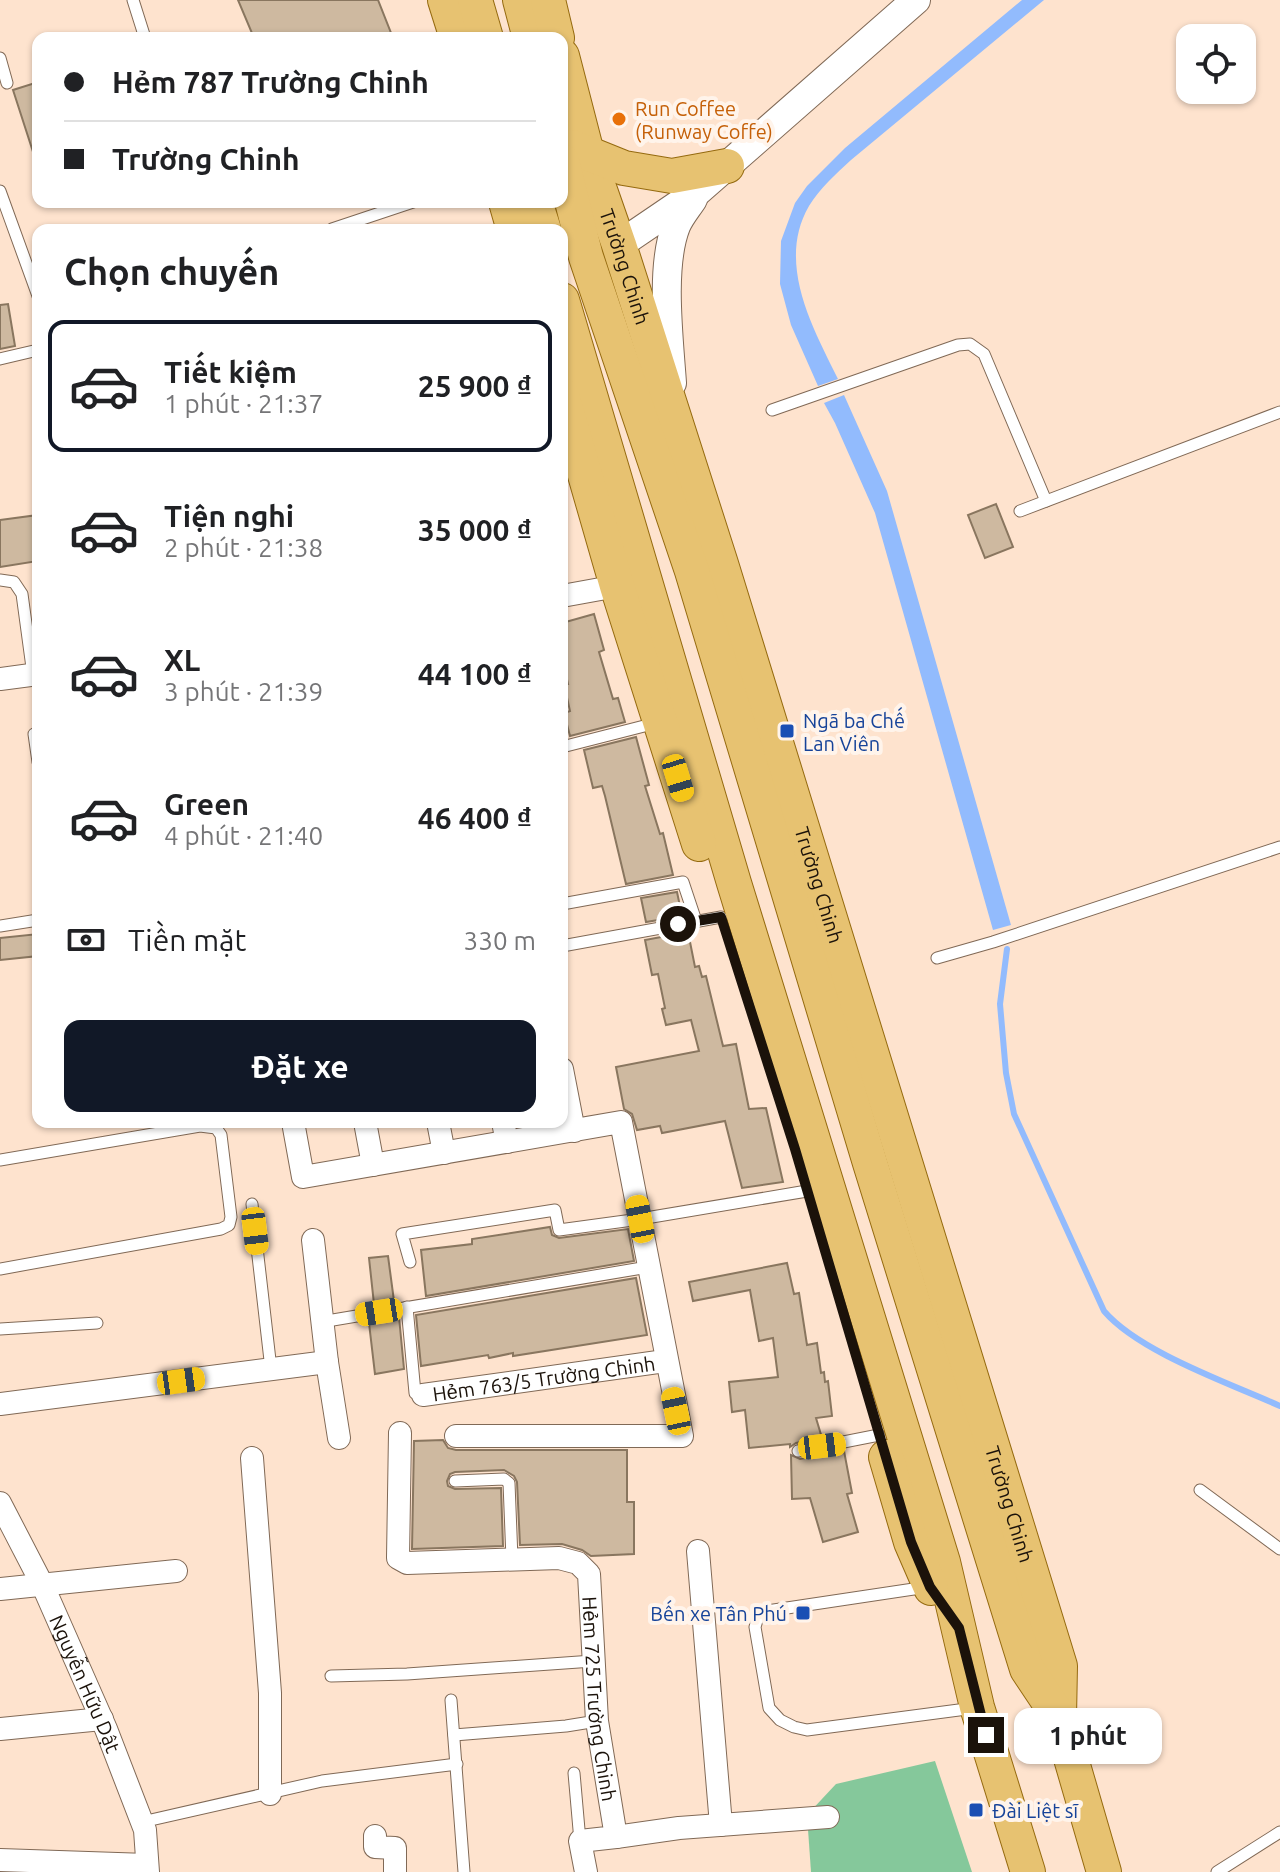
<!DOCTYPE html>
<html lang="vi">
<head>
<meta charset="utf-8">
<style>
  body { margin:0; font-family:Ubuntu,sans-serif; background:#f2f2f2; color:#202124; height:100vh; display:flex; flex-direction:column; font-size:30px; white-space:nowrap }
  * { box-sizing:border-box; margin:0 }
  p { font-size:26px; color:#757577 }
  .icon { flex:none; width:44px; height:44px; fill:none; stroke:currentColor; stroke-width:2; stroke-linecap:round; stroke-linejoin:round }
  .map { position:relative; flex:1; overflow:hidden }
  .side { position:absolute; left:32px; top:224px; width:536px; height:904px; display:flex; flex-direction:column; background:#fff; border-radius:16px; box-shadow:0 2px 6px #0004 }
  .side>* { flex:none }
  .hud { position:absolute; left:32px; top:32px; width:536px; height:176px; border-radius:16px; box-shadow:0 2px 6px #0004; display:grid; align-content:center; height:176px; padding:0 32px; background:#fff }
  .tools { position:absolute; left:1176px; top:24px; display:grid; gap:16px }
  .tools a { display:grid; place-items:center; width:80px; height:80px; border-radius:16px; background:#fff; box-shadow:0 2px 6px #0004; font-size:40px }
  .end { position:absolute; width:36px; height:36px; margin:-18px; border:10px solid #1b120a; background:#fff; box-shadow:0 0 0 4px #fff }
  .from { border-radius:50% }
  .bubble { position:absolute; height:56px; border-radius:16px; background:#fff; box-shadow:0 2px 6px #0004; font-size:26px; font-weight:700; line-height:56px; text-align:center }
  .car { position:absolute; width:24px; height:48px; margin:-24px -12px; border-radius:10px; box-shadow:0 0 6px 2px #0007; background:linear-gradient(#f5c518 24%,#345 0 40%,#f5c518 0 76%,#345 0 86%,#f5c518 0) }
  .hud b { display:flex; align-items:center; gap:28px; height:76px; font-size:30px }
  .hud b+b { border-top:2px solid #e0e0e0 }
  .hud i { width:20px; height:20px; background:#202124 }
  ul { padding:0; list-style:none }
  li { display:flex; align-items:center; gap:24px; height:132px; margin:0 16px 12px; padding:0 16px; border:4px solid transparent; border-radius:16px }
  li div { flex:1 }
  li b { display:block; font-size:30px }
  li em { font-style:normal; font-weight:700 }
  li.selected { border-color:#111827 }
  li>.icon { width:72px; height:72px; stroke-width:1.5 }
  h2 { padding:0 32px; font-size:36px; line-height:96px }
  .pay { display:flex; align-items:center; gap:20px; height:88px; padding:0 32px; font-size:30px }
  .pay p { margin-inline-start:auto }
  .action { display:flex; gap:16px; margin-top:auto; padding:16px 32px }
  .action a { flex:1; height:92px; border-radius:16px; background:#111827; color:#fff; font-size:32px; font-weight:700; line-height:92px; text-align:center }
  .map>svg:first-child { display:block }
  .green { fill:#85c89b }
  .water { fill:#92bbfd }
  .lines { fill:none; stroke-linecap:round; stroke-linejoin:round }
  .stream { stroke:#92bbfd; stroke-width:6 }
  .building { fill:#ceb9a0; stroke:#89765f; stroke-width:2 }
  .service-casing { stroke:#806956; stroke-width:13 }
  .minor-casing { stroke:#806956; stroke-width:24 }
  .tertiary-casing { stroke:#806956; stroke-width:30 }
  .primary-casing { stroke:#956a0f; stroke-width:36 }
  .service { stroke:#fff; stroke-width:11 }
  .minor { stroke:#fff; stroke-width:22 }
  .tertiary { stroke:#fff; stroke-width:28 }
  .primary { stroke:#e7c271; stroke-width:34 }
  .route { stroke:#1b120a; stroke-width:10 }
  .food-dot { fill:#e8710a; stroke:#fff4eb; stroke-width:3 }
  .transit-dot { fill:#1a4fb4; stroke:#fff4eb; stroke-width:3 }
  .labels { text-anchor:middle; dominant-baseline:central; stroke-width:8; stroke-linejoin:round; paint-order:stroke }
  .food-label { font-size:20px; fill:#c56008; stroke:#fff4eb; text-anchor:start }
  .street-label { font-size:20px; fill:#1b120a; stroke:#fff4eb }
  .transit-label { font-size:20px; fill:#164399; stroke:#fff4eb; text-anchor:start }
</style>
</head>
<body>
<div class="map">
<svg width="1280" height="1872" viewBox="0 0 1280 1872">
  <rect width="100%" height="100%" fill="#fee3ce"/>
  <!-- green -->
  <path class="green" d="M 935,1761 L 972,1872 L 811,1872 L 807,1815 L 836,1784 Z"/>
  <!-- water -->
  <g class="water">
    <path d="M 1022,0 L 1044,0 L 851,160 C 836,174 820,188 809,206 C 776,263 813,328 838,379 L 818,386 L 791,325 L 780,284 L 781,241 L 795,203 L 807,186 L 845,148 Z"/>
    <path d="M 844,395 L 887,491 L 1011,925 L 993,930 L 875,513 L 835,423 L 824,403 Z"/>
  </g>
  <g class="lines">
    <!-- stream -->
    <path class="stream" d="M 1007,949 L 1000,1004 L 1006,1073 L 1014,1114 L 1104,1311 C 1139,1352 1229,1383 1280,1406"/>
  </g>
  <!-- building -->
  <g class="building">
    <path d="M 238,0 L 378,0 L 393,38 L 254,38 Z"/>
    <path d="M 38,82 L 38,158 L 35,158 L 13,90 Z"/>
    <path d="M 8,304 L 15,346 L 0,349 L 0,305 Z"/>
    <path d="M 996,504 L 1013,547 L 985,558 L 968,515 Z"/>
    <path d="M 38,515 L 38,561 L 0,567 L 0,520 Z"/>
    <path d="M 594,614 L 604,650 L 599,652 L 613,699 L 618,698 L 625,722 L 570,736 L 564,713 L 570,711 L 564,684 L 568,684 L 562,656 L 562,623 Z"/>
    <path d="M 636,737 L 649,785 L 645,786 L 660,834 L 663,833 L 673,875 L 626,884 L 605,796 L 602,786 L 593,788 L 584,750 Z"/>
    <path d="M 677,892 L 682,916 L 646,922 L 641,898 Z"/>
    <path d="M 688,932 L 695,967 L 699,966 L 702,977 L 706,976 L 723,1046 L 736,1044 L 749,1109 L 766,1108 L 783,1182 L 742,1188 L 725,1121 L 662,1133 L 660,1126 L 637,1130 L 632,1114 L 624,1109 L 616,1067 L 699,1051 L 691,1020 L 666,1025 L 662,1009 L 665,1008 L 658,974 L 652,975 L 645,940 Z"/>
    <path d="M 38,934 L 38,956 L 0,960 L 0,938 Z"/>
    <path d="M 550,1227 L 552,1235 L 559,1238 L 628,1229 L 634,1261 L 426,1296 L 421,1250 L 472,1244 L 472,1239 Z"/>
    <path d="M 388,1256 L 394,1301 L 374,1304 L 369,1258 Z"/>
    <path d="M 787,1263 L 794,1294 L 799,1293 L 807,1345 L 817,1343 L 821,1373 L 824,1372 L 825,1382 L 828,1381 L 832,1416 L 816,1418 L 822,1438 L 796,1443 L 790,1447 L 790,1444 L 749,1448 L 745,1410 L 732,1412 L 729,1382 L 778,1377 L 773,1338 L 759,1341 L 750,1290 L 693,1301 L 689,1282 Z"/>
    <path d="M 636,1278 L 647,1335 L 513,1356 L 513,1353 L 489,1358 L 488,1355 L 421,1366 L 416,1315 Z"/>
    <path d="M 399,1317 L 404,1369 L 375,1374 L 369,1323 Z"/>
    <path d="M 443,1440 L 448,1448 L 456,1450 L 627,1450 L 627,1502 L 634,1502 L 634,1554 L 591,1556 L 582,1550 L 562,1544 L 520,1545 L 517,1482 L 514,1476 L 504,1470 L 455,1472 L 450,1474 L 447,1481 L 448,1486 L 455,1489 L 501,1488 L 503,1546 L 412,1549 L 414,1441 Z"/>
    <path d="M 844,1451 L 852,1493 L 847,1494 L 858,1532 L 823,1542 L 810,1498 L 792,1499 L 791,1455 L 800,1459 Z"/>
  </g>
  <g class="lines">
    <defs>
      <g id="service">
        <path d="M 133,0 L 145,38"/>
        <path d="M 0,58 L 7,83"/>
        <path d="M 0,191 L 38,296"/>
        <path d="M 332,229 L 413,202"/>
        <path d="M 0,359 L 38,350"/>
        <path d="M 772,410 L 958,345 L 970,344 L 984,354 L 1046,501"/>
        <path d="M 1020,511 L 1280,412"/>
        <path d="M 0,580 L 14,582 L 22,594 L 33,675"/>
        <path d="M 38,734 L 34,734 L 38,762"/>
        <path d="M 562,747 L 656,723"/>
        <path d="M 562,904 L 683,882 L 696,921"/>
        <path d="M 0,926 L 38,920"/>
        <path d="M 562,946 L 721,917"/>
        <path d="M 937,958 L 993,942 L 1280,847"/>
        <path d="M 0,1160 L 200,1126 L 216,1128 L 221,1135 L 231,1217 L 229,1225 L 221,1229 L 0,1269"/>
        <path d="M 252,1204 L 271,1369"/>
        <path d="M 410,1262 L 402,1234 L 555,1210 L 559,1230 L 640,1219 L 807,1191"/>
        <path d="M 407,1307 L 415,1393 L 423,1395"/>
        <path d="M 321,1322 L 648,1267"/>
        <path d="M 0,1329 L 97,1323"/>
        <path d="M 798,1451 L 879,1435"/>
        <path d="M 455,1481 L 504,1479 L 509,1483 L 512,1559"/>
        <path d="M 1200,1490 L 1280,1549"/>
        <path d="M 927,1587 L 767,1611 L 758,1617 L 755,1627 L 769,1708 L 780,1720 L 794,1727 L 807,1730 L 974,1708"/>
        <path d="M 331,1676 L 407,1674 L 593,1661"/>
        <path d="M 451,1700 L 464,1872"/>
        <path d="M 454,1735 L 566,1726 L 597,1721"/>
        <path d="M 574,1773 L 580,1841"/>
        <path d="M 142,1822 L 322,1781 L 457,1764"/>
        <path d="M 1217,1872 L 1280,1832"/>
      </g>
      <g id="minor">
        <path d="M 562,596 L 617,586"/>
        <path d="M 0,679 L 38,674"/>
        <path d="M 562,1069 L 574,1131"/>
        <path d="M 293,1122 L 303,1177 L 621,1122 L 682,1436 L 456,1436"/>
        <path d="M 365,1122 L 373,1165"/>
        <path d="M 438,1122 L 444,1153"/>
        <path d="M 503,1122 L 507,1142"/>
        <path d="M 313,1240 L 327,1362 L 339,1438"/>
        <path id="s1" d="M 423,1395 L 665,1361"/>
        <path d="M 0,1404 L 327,1362"/>
        <path id="s2" d="M 400,1433 L 398,1558 L 407,1563 L 559,1558 L 578,1563 L 589,1574 L 597,1721 L 616,1837 L 580,1841 L 586,1872"/>
        <path d="M 252,1458 L 270,1693 L 270,1794"/>
        <path id="s3" d="M 0,1503 L 43,1586 L 106,1729 L 145,1830 L 148,1872"/>
        <path d="M 698,1551 L 721,1825"/>
        <path d="M 0,1589 L 176,1571"/>
        <path d="M 0,1729 L 102,1719"/>
        <path d="M 375,1836 L 375,1847 L 395,1848 L 395,1872"/>
        <path d="M 616,1837 L 679,1828 L 828,1817"/>
        <path d="M 0,1860 L 147,1865"/>
      </g>
      <g id="tertiary">
        <path d="M 619,245 L 697,192 L 916,0"/>
        <path d="M 672,383 C 669,339 660,267 676,226 C 680,216 688,207 693,199"/>
      </g>
      <g id="primary">
        <path d="M 445,0 L 457,38"/>
        <path d="M 475,0 L 486,38"/>
        <path d="M 520,0 L 530,38"/>
        <path d="M 548,0 L 557,38"/>
        <path id="s4" d="M 562,56 L 587,153 L 619,245 L 721,564 L 1060,1666 L 1059,1717"/>
        <path d="M 572,147 L 624,168 L 672,176 L 727,166"/>
        <path d="M 562,161 L 586,257 L 692,571 L 870,1163 L 1027,1669 L 1059,1717 L 1104,1872"/>
        <path d="M 506,202 L 514,230"/>
        <path d="M 535,202 L 544,230"/>
        <path d="M 562,300 L 734,883 L 943,1562 L 977,1707 L 1028,1872"/>
        <path d="M 562,395 L 617,586 L 699,844"/>
        <path d="M 886,1457 L 911,1542 L 931,1588"/>
      </g>
    </defs>
    <!-- service casing -->
    <use href="#service" class="service-casing"/>
    <!-- minor casing -->
    <use href="#minor" class="minor-casing"/>
    <!-- tertiary casing -->
    <use href="#tertiary" class="tertiary-casing"/>
    <!-- primary casing -->
    <use href="#primary" class="primary-casing"/>
    <!-- service -->
    <use href="#service" class="service"/>
    <!-- minor -->
    <use href="#minor" class="minor"/>
    <!-- tertiary -->
    <use href="#tertiary" class="tertiary"/>
    <!-- primary -->
    <use href="#primary" class="primary"/>
  </g>
  <g class="lines">
    <!-- route -->
    <path class="route" d="M 678,924 L 721,917 L 795,1149 L 911,1542 L 930,1587 L 959,1628 L 986,1735"/>
  </g>
  <!-- markers -->
  <circle class="food-dot" cx="619" cy="119" r="8"/>
  <g class="transit-dot">
    <rect x="779" y="723" width="16" height="16" rx="4"/>
    <rect x="795" y="1605" width="16" height="16" rx="4"/>
    <rect x="968" y="1802" width="16" height="16" rx="4"/>
  </g>
  <g class="labels">
    <!-- food labels -->
    <g class="food-label">
      <text x="635" y="108">Run Coffee<tspan x="635" dy="23">(Runway Coffe)</tspan></text>
    </g>
    <!-- street labels -->
    <g class="street-label">
      <text stroke="none"><textPath href="#s4" startOffset="220">Trường Chinh</textPath></text>
      <text stroke="none"><textPath href="#s4" startOffset="868">Trường Chinh</textPath></text>
      <text stroke="none"><textPath href="#s1" startOffset="122">Hẻm 763/5 Trường Chinh</textPath></text>
      <text stroke="none"><textPath href="#s4" startOffset="1516">Trường Chinh</textPath></text>
      <text stroke="none"><textPath href="#s3" startOffset="200">Nguyễn Hữu Dật</textPath></text>
      <text stroke="none"><textPath href="#s2" startOffset="448">Hẻm 725 Trường Chinh</textPath></text>
    </g>
    <!-- transit labels -->
    <g class="transit-label">
      <text x="803" y="720">Ngã ba Chế<tspan x="803" dy="23">Lan Viên</tspan></text>
      <text x="787" y="1613" text-anchor="end">Bến xe Tân Phú</text>
      <text x="992" y="1810">Đài Liệt sĩ</text>
    </g>
  </g>
</svg>
<div class="tools">
<a><svg class="icon" aria-label="locate" viewBox="0 0 24 24"><circle cx="12" cy="12" r="6"/><path d="M12 2v4M12 18v4M2 12h4M18 12h4"/></svg></a>
</div>
<i class="end from" style="left:678px;top:924px"></i>
<i class="end" style="left:986px;top:1735px"></i>
<div class="bubble" style="left:1014px;top:1708px;width:148px">1 phút</div>
<i class="car" style="left:678px;top:778px;rotate:163deg"></i>
<i class="car" style="left:640px;top:1219px;rotate:349deg"></i>
<i class="car" style="left:255px;top:1231px;rotate:173deg"></i>
<i class="car" style="left:379px;top:1312px;rotate:261deg"></i>
<i class="car" style="left:181px;top:1381px;rotate:82deg"></i>
<i class="car" style="left:676px;top:1411px;rotate:348deg"></i>
<i class="car" style="left:822px;top:1446px;rotate:83deg"></i>
<div class="hud">
<b><i class="from"></i>Hẻm 787 Trường Chinh</b>
<b><i></i>Trường Chinh</b>
</div>
<section class="side">
<h2>Chọn chuyến</h2>
<ul>
<li class="selected"><svg class="icon" aria-label="car" viewBox="0 0 24 24"><path d="M5 17H2v-5l4-1 3-4h7l3 4 3 1v5h-3M9 17h6M6 11h13"/><circle cx="7" cy="17" r="2"/><circle cx="17" cy="17" r="2"/></svg><div><b>Tiết kiệm</b><p>1 phút · 21:37</p></div><em>25 900 ₫</em></li>
<li><svg class="icon" aria-label="car" viewBox="0 0 24 24"><path d="M5 17H2v-5l4-1 3-4h7l3 4 3 1v5h-3M9 17h6M6 11h13"/><circle cx="7" cy="17" r="2"/><circle cx="17" cy="17" r="2"/></svg><div><b>Tiện nghi</b><p>2 phút · 21:38</p></div><em>35 000 ₫</em></li>
<li><svg class="icon" aria-label="car" viewBox="0 0 24 24"><path d="M5 17H2v-5l4-1 3-4h7l3 4 3 1v5h-3M9 17h6M6 11h13"/><circle cx="7" cy="17" r="2"/><circle cx="17" cy="17" r="2"/></svg><div><b>XL</b><p>3 phút · 21:39</p></div><em>44 100 ₫</em></li>
<li><svg class="icon" aria-label="car" viewBox="0 0 24 24"><path d="M5 17H2v-5l4-1 3-4h7l3 4 3 1v5h-3M9 17h6M6 11h13"/><circle cx="7" cy="17" r="2"/><circle cx="17" cy="17" r="2"/></svg><div><b>Green</b><p>4 phút · 21:40</p></div><em>46 400 ₫</em></li>
</ul>
<div class="pay"><svg class="icon" aria-label="cash" viewBox="0 0 24 24"><path d="M3 7h18v10H3z"/><circle cx="12" cy="12" r="2"/></svg>Tiền mặt<p>330 m</p></div>
<div class="action"><a>Đặt xe</a></div>
</section>
</div>
</body>
</html>
